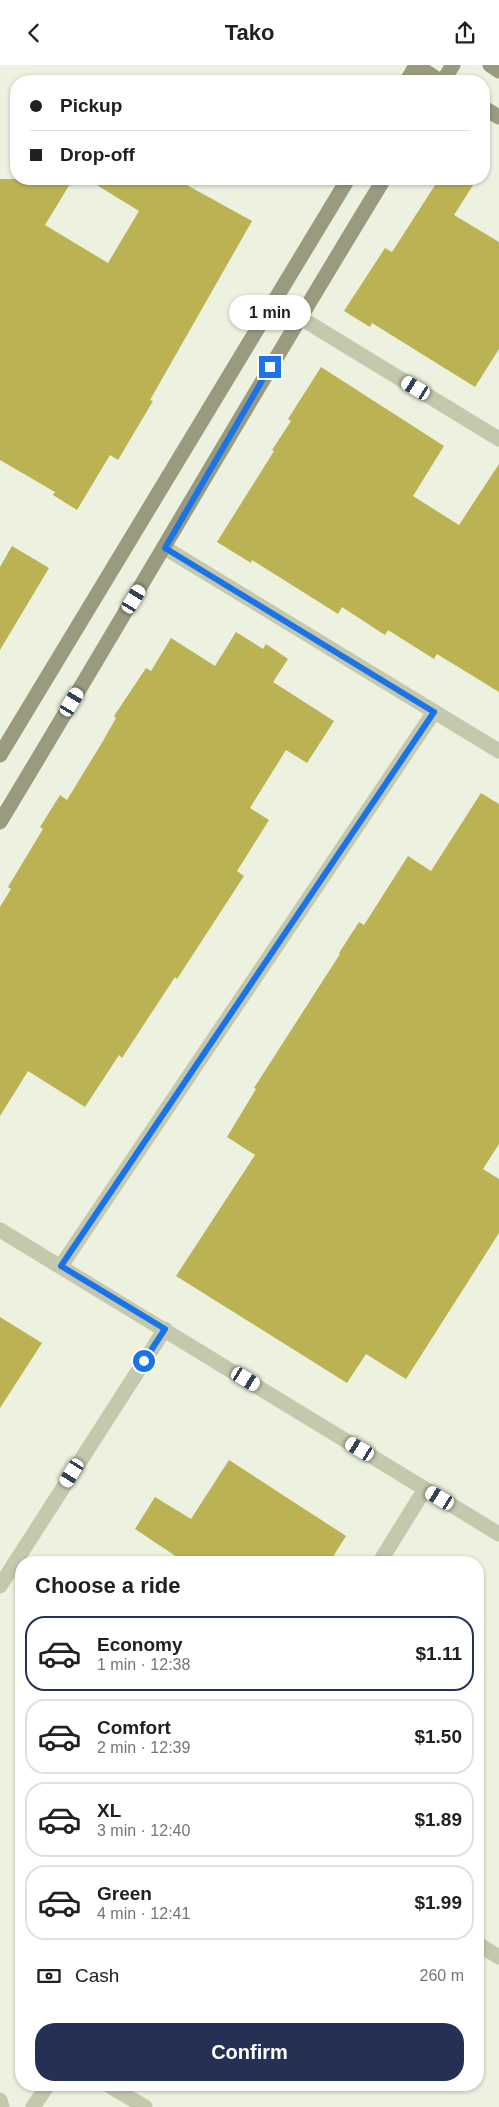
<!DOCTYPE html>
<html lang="en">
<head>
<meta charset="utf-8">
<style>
  body { margin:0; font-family:Arial,sans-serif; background:#f6f6f6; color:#202124; height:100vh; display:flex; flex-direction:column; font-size:19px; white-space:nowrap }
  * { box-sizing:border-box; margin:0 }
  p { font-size:16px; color:#757577 }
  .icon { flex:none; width:28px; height:28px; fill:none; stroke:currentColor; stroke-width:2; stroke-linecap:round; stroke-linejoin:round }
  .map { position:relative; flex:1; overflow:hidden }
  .details { position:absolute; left:15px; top:1491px; width:469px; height:535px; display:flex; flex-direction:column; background:#fff; border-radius:20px; box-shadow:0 1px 4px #0004 }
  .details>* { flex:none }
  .guide { position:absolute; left:10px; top:10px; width:480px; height:110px; border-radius:20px; box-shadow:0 1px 4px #0004; display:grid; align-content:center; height:110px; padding:0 20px; background:#fff }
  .end { position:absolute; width:22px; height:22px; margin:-11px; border:6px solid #1a73e8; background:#fff; box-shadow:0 0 0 2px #fff }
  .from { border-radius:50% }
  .bubble { position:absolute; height:35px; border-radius:18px; background:#fff; box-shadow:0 1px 4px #0004; font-size:16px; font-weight:700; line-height:35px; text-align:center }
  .car { position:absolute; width:15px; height:30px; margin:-15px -8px; border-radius:6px; box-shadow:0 0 4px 1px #0007; background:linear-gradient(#fff 24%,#345 0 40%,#fff 0 76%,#345 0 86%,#fff 0) }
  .guide b { display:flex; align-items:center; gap:18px; height:48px; font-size:19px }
  .guide b+b { border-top:1px solid #e0e0e0 }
  .guide i { width:12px; height:12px; background:#202124 }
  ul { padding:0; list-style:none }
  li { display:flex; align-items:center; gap:15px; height:75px; margin:0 10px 8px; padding:0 10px; border:2px solid #e0e0e0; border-radius:20px }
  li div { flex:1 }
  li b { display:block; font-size:19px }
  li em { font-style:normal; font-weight:700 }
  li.current { border-color:#243054 }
  li>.icon { width:45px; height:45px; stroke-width:1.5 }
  h2 { padding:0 20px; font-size:22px; line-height:60px }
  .pay { display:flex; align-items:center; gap:12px; height:55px; padding:0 20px; font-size:19px }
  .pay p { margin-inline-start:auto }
  .button { display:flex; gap:10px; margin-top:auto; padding:10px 20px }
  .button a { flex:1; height:58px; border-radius:20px; background:#243054; color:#fff; font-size:20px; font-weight:700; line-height:58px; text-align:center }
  header { display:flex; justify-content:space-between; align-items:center; height:65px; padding:0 20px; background:#fff; font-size:22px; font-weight:700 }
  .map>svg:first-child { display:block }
  .building { fill:#bbb353 }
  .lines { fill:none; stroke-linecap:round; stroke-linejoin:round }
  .street { stroke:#c4c8ac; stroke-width:15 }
  .secondary { stroke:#9a9b7e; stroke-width:15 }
  .route { stroke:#1a73e8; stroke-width:6 }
</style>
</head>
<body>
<header><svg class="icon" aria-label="back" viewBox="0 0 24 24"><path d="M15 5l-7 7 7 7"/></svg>Tako<svg class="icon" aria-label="share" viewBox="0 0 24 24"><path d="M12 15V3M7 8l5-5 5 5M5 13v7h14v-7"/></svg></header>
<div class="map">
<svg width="499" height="2042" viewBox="0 0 499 2042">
  <rect width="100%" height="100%" fill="#edf1df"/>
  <!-- building -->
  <g class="building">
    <path d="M 0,114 L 73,114 L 45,160 L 108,198 L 139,146 L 87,114 L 176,114 L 252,156 L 150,335 L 153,336 L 118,395 L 110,390 L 77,445 L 53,430 L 55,427 L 0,395 Z"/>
    <path d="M 439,114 L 477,114 L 454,150 L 499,177 L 499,284 L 475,322 L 372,258 L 370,262 L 344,246 L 385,183 L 392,187 Z"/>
    <path d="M 321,302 L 444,381 L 413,431 L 459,460 L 499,399 L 499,627 L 437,589 L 434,594 L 388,565 L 385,570 L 342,542 L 338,549 L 252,495 L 251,498 L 217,477 L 274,386 L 272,385 L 291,356 L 288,354 Z"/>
    <path d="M 12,481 L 49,503 L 0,585 L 0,502 Z"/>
    <path d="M 236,567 L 263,584 L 266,579 L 288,594 L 273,617 L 334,656 L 307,698 L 286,685 L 250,743 L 269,755 L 237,806 L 244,811 L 177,914 L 175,912 L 122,993 L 119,990 L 85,1042 L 28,1006 L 0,1051 L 0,842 L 11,824 L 8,822 L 43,764 L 40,762 L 60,730 L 67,735 L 103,676 L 116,653 L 114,651 L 146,603 L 151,606 L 171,573 L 215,601 Z"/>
    <path d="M 481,728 L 499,739 L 499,1079 L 483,1104 L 499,1114 L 499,1168 L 406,1314 L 366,1289 L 347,1318 L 176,1211 L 255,1090 L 227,1072 L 256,1024 L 254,1023 L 340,889 L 339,888 L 359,857 L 364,860 L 408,791 L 431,806 Z"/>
    <path d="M 0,1252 L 42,1278 L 0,1343 Z"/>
    <path d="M 229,1395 L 346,1471 L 329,1498 L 186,1498 L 135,1464 L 155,1432 L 191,1454 Z"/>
  </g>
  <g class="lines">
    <!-- street -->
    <g class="street">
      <path d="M 299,252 L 499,374"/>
      <path d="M 165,483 L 499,686"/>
      <path d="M 0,1165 L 499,1469"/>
      <path d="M 61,1201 L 434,647"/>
      <path d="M 379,1498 L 425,1424"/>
      <path d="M 0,1521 L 165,1264"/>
      <path d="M 478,1879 L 499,1892"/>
      <path d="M 108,2020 L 145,2042"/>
      <path d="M 0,2035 L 2,2042"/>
      <path d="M 33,2042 L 48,2020"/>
    </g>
    <!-- secondary -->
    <g class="secondary">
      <path d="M 416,0 L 440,16"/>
      <path d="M 490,0 L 499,6"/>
      <path d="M 407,16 L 416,0"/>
      <path d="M 443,16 L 453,0"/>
      <path d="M 484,43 L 499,52"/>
      <path d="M 0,690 L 348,114"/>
      <path d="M 0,757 C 129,543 254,327 384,114"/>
    </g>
  </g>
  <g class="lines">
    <!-- route -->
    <path class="route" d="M 144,1296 L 165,1264 L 61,1201 L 434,647 L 165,483 L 270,302"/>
  </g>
</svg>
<i class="end from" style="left:144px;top:1296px"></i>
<i class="end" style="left:270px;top:302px"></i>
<div class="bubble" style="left:229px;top:230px;width:82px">1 min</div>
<i class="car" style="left:416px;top:323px;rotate:301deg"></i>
<i class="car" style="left:134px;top:534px;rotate:31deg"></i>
<i class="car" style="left:72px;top:637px;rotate:31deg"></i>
<i class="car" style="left:246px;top:1314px;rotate:121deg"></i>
<i class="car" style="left:360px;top:1384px;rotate:301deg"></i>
<i class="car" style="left:72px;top:1408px;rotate:212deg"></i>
<i class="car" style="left:440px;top:1433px;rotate:301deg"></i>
<div class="guide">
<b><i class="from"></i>Pickup</b>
<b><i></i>Drop-off</b>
</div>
<section class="details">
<h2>Choose a ride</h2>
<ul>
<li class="current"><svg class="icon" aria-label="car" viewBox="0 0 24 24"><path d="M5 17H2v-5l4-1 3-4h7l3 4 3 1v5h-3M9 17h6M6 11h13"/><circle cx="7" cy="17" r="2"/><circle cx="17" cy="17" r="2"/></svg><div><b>Economy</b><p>1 min · 12:38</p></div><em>$1.11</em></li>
<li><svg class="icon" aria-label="car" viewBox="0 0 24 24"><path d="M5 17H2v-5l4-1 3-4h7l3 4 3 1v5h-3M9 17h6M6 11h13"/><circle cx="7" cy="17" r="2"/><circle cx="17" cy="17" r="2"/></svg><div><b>Comfort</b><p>2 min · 12:39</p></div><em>$1.50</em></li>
<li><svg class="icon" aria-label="car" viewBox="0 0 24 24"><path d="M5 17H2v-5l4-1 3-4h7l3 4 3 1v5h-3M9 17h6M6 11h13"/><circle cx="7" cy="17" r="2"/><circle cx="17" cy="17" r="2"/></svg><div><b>XL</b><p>3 min · 12:40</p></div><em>$1.89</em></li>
<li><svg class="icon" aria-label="car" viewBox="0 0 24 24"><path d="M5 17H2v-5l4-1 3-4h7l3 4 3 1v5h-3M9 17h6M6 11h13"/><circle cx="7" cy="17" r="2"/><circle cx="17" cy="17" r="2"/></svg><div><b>Green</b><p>4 min · 12:41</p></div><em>$1.99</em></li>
</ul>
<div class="pay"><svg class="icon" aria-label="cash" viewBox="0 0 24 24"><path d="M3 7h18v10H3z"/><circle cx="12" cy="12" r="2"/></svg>Cash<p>260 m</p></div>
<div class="button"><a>Confirm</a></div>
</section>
</div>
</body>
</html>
